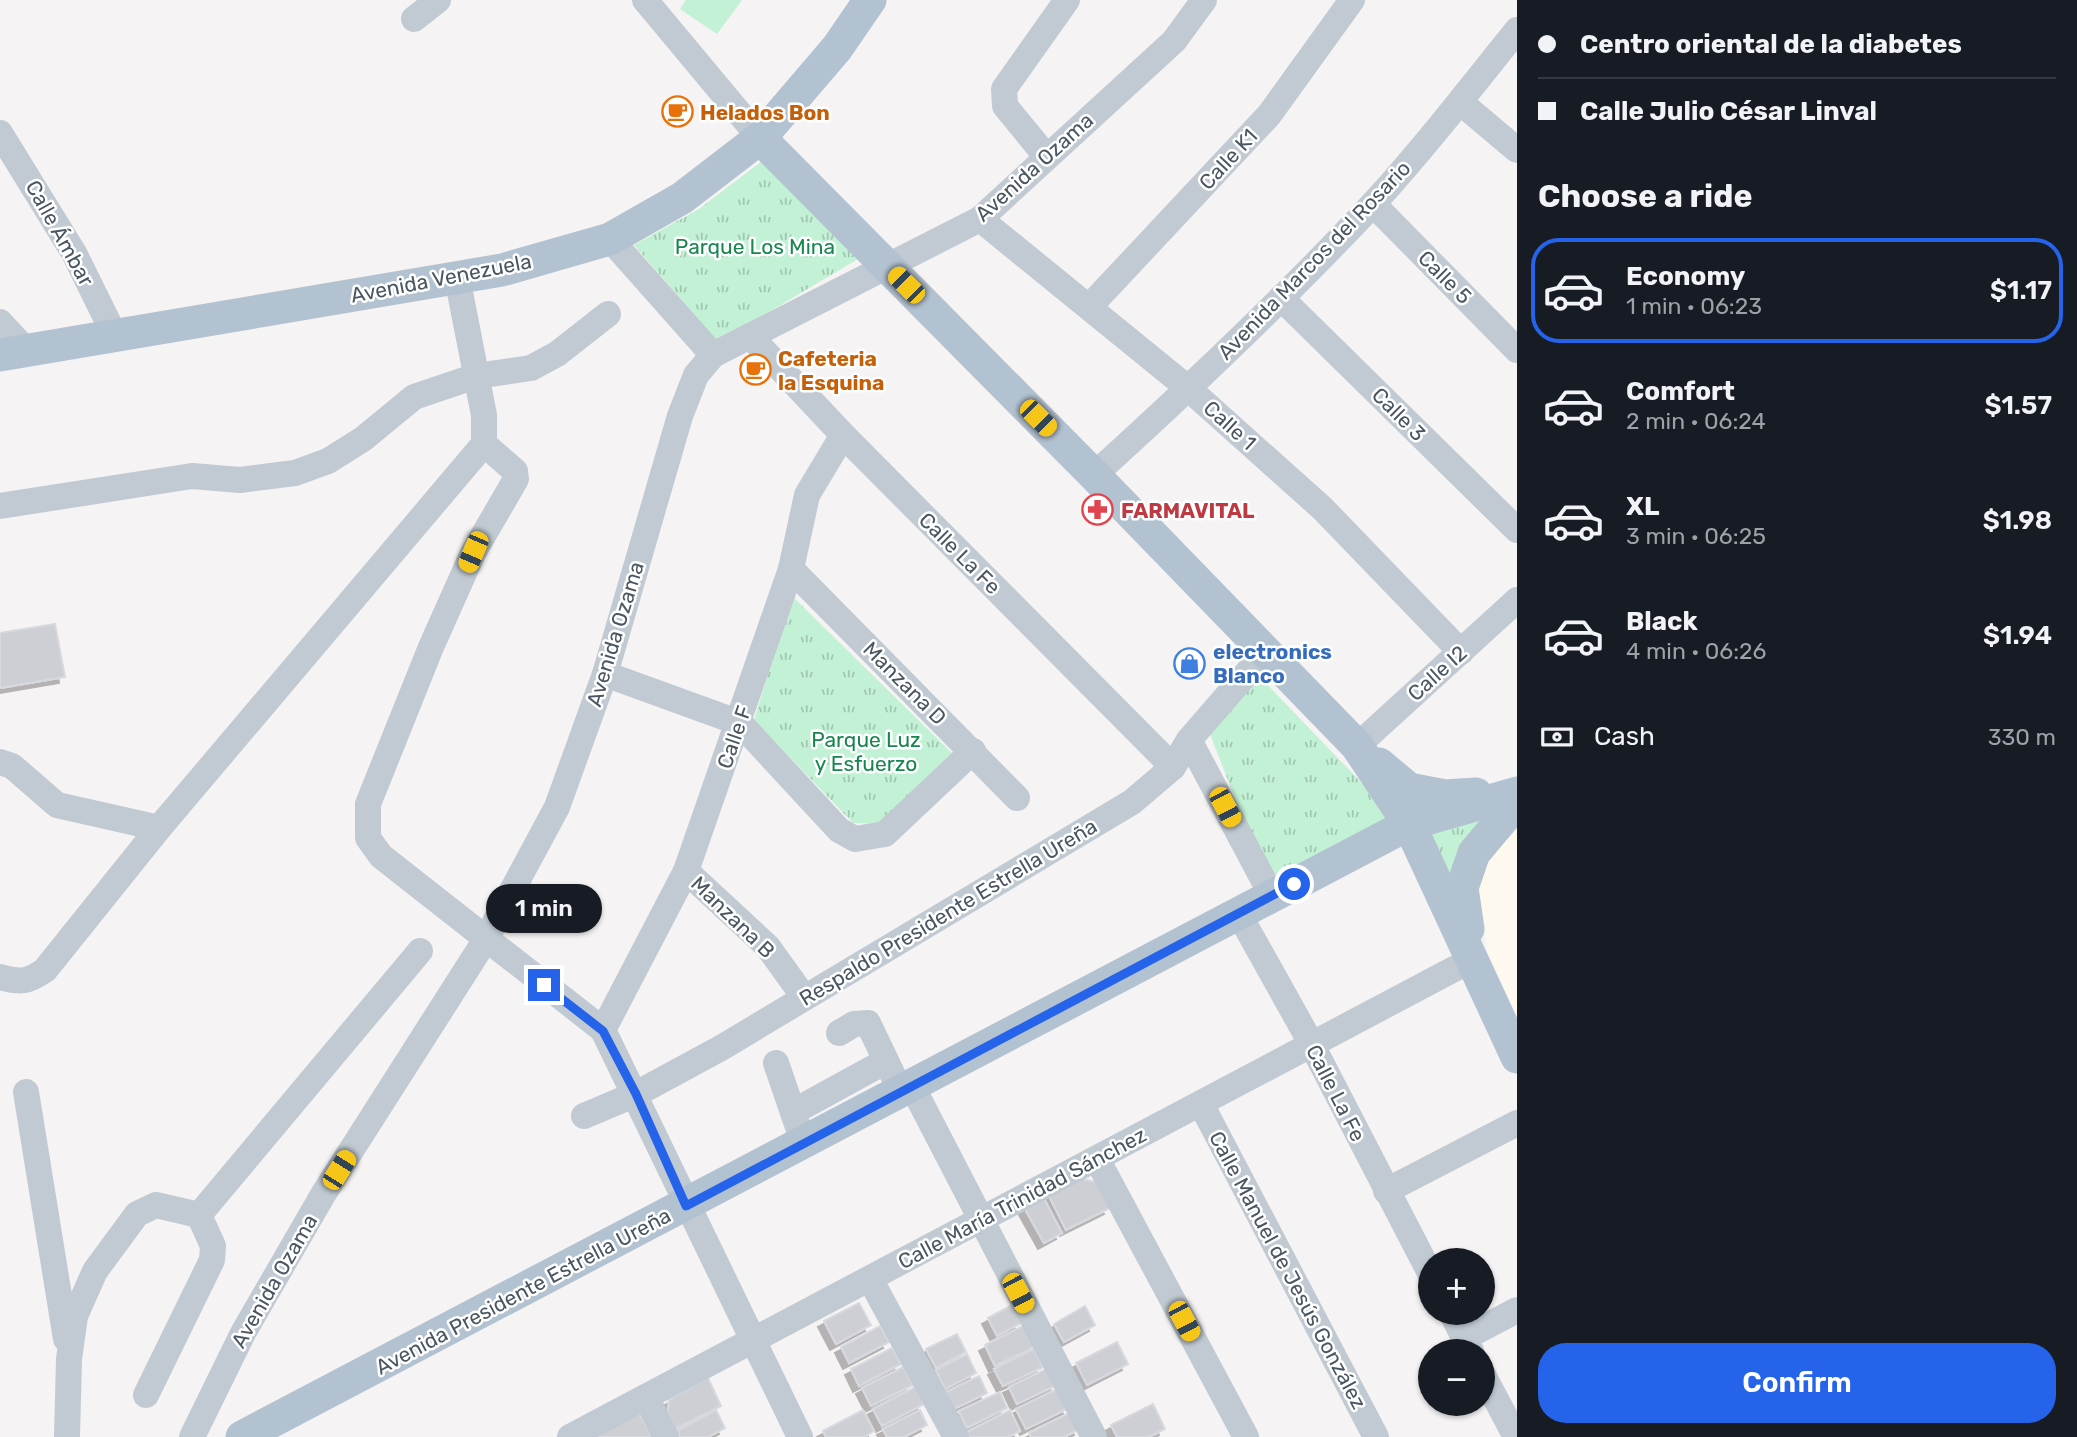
<!DOCTYPE html>
<html lang="en">
<head>
<meta charset="utf-8">
<style>
  body { margin:0; font-family:Rubik,sans-serif; background:#242831; color:#f1f3f6; height:100vh; display:flex; flex-direction:column; font-size:26px; white-space:nowrap }
  * { box-sizing:border-box; margin:0 }
  p { font-size:23px; color:#9ea1a6 }
  .icon { flex:none; width:38px; height:38px; fill:none; stroke:currentColor; stroke-width:2; stroke-linecap:round; stroke-linejoin:round }
  .map { position:relative; flex:1; overflow:hidden }
  .panel { display:flex; flex-direction:column; background:#171b24; width:560px }
  .panel>* { flex:none }
  .guide { display:grid; align-content:center; height:154px; padding:0 21px; background:#171b24 }
  .fabs { position:absolute; left:1418px; top:1248px; display:grid; gap:14px }
  .fabs a { display:grid; place-items:center; width:77px; height:77px; border-radius:50%; background:#171b24; box-shadow:0 2px 5px #0004; font-size:35px }
  .end { position:absolute; width:32px; height:32px; margin:-16px; border:9px solid #2563eb; background:#fff; box-shadow:0 0 0 4px #fff }
  .from { border-radius:50% }
  .bubble { position:absolute; height:49px; border-radius:24px; background:#171b24; box-shadow:0 2px 5px #0004; font-size:23px; font-weight:600; line-height:49px; text-align:center }
  .car { position:absolute; width:21px; height:42px; margin:-21px -10px; border-radius:9px; box-shadow:0 0 5px 2px #0007; background:linear-gradient(#f5c518 24%,#345 0 40%,#f5c518 0 76%,#345 0 86%,#f5c518 0) }
  .guide b { display:flex; align-items:center; gap:24px; height:66px; font-size:26px }
  .guide b+b { border-top:2px solid #363941 }
  .guide i { width:18px; height:18px; background:#f1f3f6 }
  ul { padding:0; list-style:none }
  li { display:flex; align-items:center; gap:21px; height:105px; margin:0 14px 10px; padding:0 7px; border:4px solid transparent; border-radius:28px }
  li div { flex:1 }
  li b { display:block; font-size:26px }
  li em { font-style:normal; font-weight:600 }
  li.active { border-color:#2563eb }
  li>.icon { width:63px; height:63px; stroke-width:1.5 }
  h2 { padding:0 21px; font-size:32px; line-height:84px }
  .pay { display:flex; align-items:center; gap:18px; height:77px; padding:0 21px; font-size:26px }
  .pay p { margin-inline-start:auto }
  .cta { display:flex; gap:14px; margin-top:auto; padding:14px 21px }
  .cta a { flex:1; height:80px; border-radius:28px; background:#2563eb; color:#fff; font-size:28px; font-weight:600; line-height:80px; text-align:center }
  main { display:flex; flex:1; min-height:0 }
  .map>svg:first-child { display:block }
  .commercial { fill:#fdf9ef }
  .grass { fill:#c3f1d5 }
  .park { fill:url(#park-tufts) }
  .building { fill:#cdcfd5; stroke:#d7d9de; stroke-width:2; filter:url(#shadow) }
  .lines { fill:none; stroke-linecap:round; stroke-linejoin:round }
  .minor { stroke:#c1cad2; stroke-width:26 }
  .major { stroke:#b3c2d1; stroke-width:33 }
  .route { stroke:#2563eb; stroke-width:9 }
  .labels { text-anchor:middle; dominant-baseline:central; stroke-width:5; stroke-linejoin:round; paint-order:stroke }
  .food-label { font-size:21px; font-weight:bold; fill:#c56008; stroke:#fff; text-anchor:start }
  .street-label { font-size:21px; fill:#4a5661; stroke:#fff }
  .park-label { font-size:21px; fill:#17864f; stroke:#fff }
  .health-label { font-size:21px; font-weight:bold; fill:#be3a42; stroke:#fff; text-anchor:start }
  .shop-label { font-size:21px; font-weight:bold; fill:#366cbe; stroke:#fff; text-anchor:start }
</style>
</head>
<body>
<main>
<div class="map">
<svg width="1517" height="1437" viewBox="0 0 1517 1437">
  <defs>
    <pattern id="park-tufts" width="24" height="20" patternUnits="userSpaceOnUse" patternTransform="scale(1.75)"><rect width="24" height="20" fill="#c3f1d5"/><path d="M3 7l-1-3M5 7V3M7 7l1-3M15 17l-1-3M17 17v-4M19 17l1-3" fill="none" stroke="#a0c6b0"/></pattern>
    <filter id="shadow"><feDropShadow dx="-6" dy="6" stdDeviation="0" flood-color="#0004"/></filter>
  </defs>
  <rect width="100%" height="100%" fill="#f5f3f3"/>
  <!-- commercial -->
  <path class="commercial" d="M 1517,830 L 1517,1016 L 1488,954 L 1478,889 L 1487,858 Z"/>
  <!-- grass -->
  <path class="grass" d="M 686,0 L 742,0 L 717,34 L 680,9 Z"/>
  <!-- park -->
  <g class="park">
    <path d="M 762,161 L 858,259 L 718,342 L 634,245 L 699,209 Z"/>
    <path d="M 792,596 L 954,755 L 881,824 L 853,823 L 754,720 Z"/>
    <path d="M 1259,676 L 1382,804 L 1392,818 L 1268,883 L 1208,729 Z"/>
    <path d="M 1491,812 L 1452,884 L 1422,832 Z"/>
  </g>
  <!-- building -->
  <g class="building">
    <path d="M 55,624 L 65,677 L 0,688 L 0,633 Z"/>
    <path d="M 1079,1178 L 1096,1182 L 1110,1208 L 1066,1230 L 1048,1194 Z"/>
    <path d="M 1044,1199 L 1062,1233 L 1044,1243 L 1025,1209 Z"/>
    <path d="M 859,1303 L 871,1325 L 836,1344 L 824,1321 Z"/>
    <path d="M 1012,1305 L 1021,1323 L 997,1336 L 988,1318 Z"/>
    <path d="M 1085,1306 L 1095,1325 L 1064,1342 L 1054,1324 Z"/>
    <path d="M 1025,1325 L 1036,1346 L 995,1366 L 985,1345 Z"/>
    <path d="M 880,1326 L 889,1342 L 849,1363 L 841,1347 Z"/>
    <path d="M 957,1334 L 966,1352 L 936,1368 L 926,1349 Z"/>
    <path d="M 1117,1342 L 1128,1364 L 1087,1385 L 1076,1363 Z"/>
    <path d="M 892,1348 L 901,1364 L 859,1386 L 851,1369 Z"/>
    <path d="M 1034,1349 L 1043,1367 L 1003,1386 L 994,1369 Z"/>
    <path d="M 967,1354 L 976,1373 L 945,1389 L 936,1370 Z"/>
    <path d="M 903,1367 L 913,1385 L 871,1406 L 862,1388 Z"/>
    <path d="M 1048,1368 L 1057,1385 L 1017,1404 L 1009,1387 Z"/>
    <path d="M 979,1376 L 987,1393 L 954,1409 L 946,1392 Z"/>
    <path d="M 708,1378 L 721,1406 L 675,1429 L 668,1412 L 669,1400 Z"/>
    <path d="M 915,1387 L 924,1404 L 882,1426 L 873,1409 Z"/>
    <path d="M 1059,1388 L 1069,1408 L 1026,1429 L 1016,1409 Z"/>
    <path d="M 1000,1392 L 1007,1408 L 967,1428 L 959,1411 Z"/>
    <path d="M 1153,1404 L 1165,1429 L 1149,1437 L 1117,1437 L 1111,1425 Z"/>
    <path d="M 716,1410 L 725,1428 L 708,1437 L 680,1437 L 677,1431 Z"/>
    <path d="M 863,1410 L 874,1431 L 864,1437 L 826,1437 L 823,1431 Z"/>
    <path d="M 920,1410 L 927,1425 L 904,1437 L 887,1437 L 883,1429 Z"/>
    <path d="M 1010,1410 L 1020,1431 L 1008,1437 L 969,1437 L 967,1432 Z"/>
    <path d="M 1071,1412 L 1080,1429 L 1064,1437 L 1031,1437 L 1029,1433 Z"/>
    <path d="M 639,1413 L 652,1437 L 600,1437 L 599,1435 Z"/>
  </g>
  <g class="lines">
    <!-- minor -->
    <g class="minor">
      <path d="M 645,0 L 760,138"/>
      <path d="M 414,19 L 438,0"/>
      <path d="M 1460,102 L 1517,150"/>
      <path d="M 0,133 L 74,253 L 115,336"/>
      <path d="M 1046,156 L 1005,106 L 1004,89 L 1067,0"/>
      <path d="M 1373,204 L 1517,350"/>
      <path d="M 980,219 L 1189,389 L 1323,509 L 1461,652"/>
      <path d="M 610,239 L 713,355"/>
      <path d="M 1281,298 L 1517,530"/>
      <path d="M 1090,306 L 1269,115 L 1352,0"/>
      <path d="M 0,322 L 27,351"/>
      <path d="M 750,336 L 843,435 L 1173,767"/>
      <path d="M 484,444 L 515,471 L 516,479 L 473,553 L 431,647 L 368,804 L 368,838 L 381,856 L 414,882 L 603,1030 L 800,1437"/>
      <path d="M 1094,475 C 1190,388 1284,299 1372,205 C 1423,149 1470,89 1517,30"/>
      <path d="M 0,506 L 192,476 L 240,480 L 295,473 L 328,461 L 363,439 L 414,397 L 476,376 L 531,368 L 557,354 L 608,314"/>
      <path d="M 791,569 L 1017,798"/>
      <path d="M 605,674 L 740,723 L 839,830 L 855,839 L 885,834 L 973,751"/>
      <path d="M 1189,740 L 1272,896"/>
      <path d="M 1357,746 L 1517,600"/>
      <path d="M 0,762 L 12,766 L 57,805 L 159,828"/>
      <path d="M 686,871 L 768,947 L 804,997"/>
      <path d="M 1240,916 L 1312,1045 L 1430,1273"/>
      <path d="M 0,977 C 20,983 28,982 45,970 L 159,828 L 484,444 L 484,415 L 457,277"/>
      <path d="M 603,1030 L 686,871 L 791,569 L 807,495 L 843,435"/>
      <path d="M 839,1033 L 854,1024 L 868,1023 L 901,1092"/>
      <path d="M 776,1063 L 798,1127"/>
      <path d="M 912,1086 L 1094,1437"/>
      <path d="M 26,1092 L 66,1339"/>
      <path d="M 1201,1104 L 1376,1437"/>
      <path d="M 793,1112 L 886,1061"/>
      <path d="M 584,1116 L 636,1094 L 721,1048 L 1132,802 L 1173,767 L 1189,740 L 1266,651"/>
      <path d="M 1097,1159 L 1246,1437"/>
      <path d="M 1386,1191 L 1517,1123"/>
      <path d="M 199,1215 L 420,951"/>
      <path d="M 870,1279 L 956,1437"/>
      <path d="M 1451,1312 L 1471,1351"/>
      <path d="M 1464,1338 L 1517,1310"/>
      <path d="M 1482,1373 L 1516,1437"/>
      <path d="M 146,1395 L 212,1260 L 213,1246 L 199,1215"/>
      <path d="M 646,1397 L 666,1437"/>
      <path d="M 67,1437 L 69,1359 L 75,1316 L 95,1271 L 137,1214 L 156,1205 L 199,1215"/>
      <path d="M 192,1437 L 243,1333 L 324,1193 L 486,939 L 557,807 L 605,674 L 680,416 L 696,375 L 713,355 L 980,219 L 1174,41 L 1204,0"/>
      <path d="M 570,1437 L 1473,959"/>
    </g>
    <!-- major -->
    <g class="major">
      <path d="M 760,138 L 1094,475 L 1357,746 L 1409,824 L 1517,1057"/>
      <path d="M 0,355 L 502,270 L 610,239 L 682,198 L 760,138 L 837,48 L 870,0"/>
      <path d="M 1379,764 L 1409,789 L 1445,796 L 1476,794"/>
      <path d="M 1468,929 L 1462,888 L 1474,853 L 1517,802"/>
      <path d="M 242,1437 L 1409,824 L 1517,793"/>
    </g>
  </g>
  <g class="lines">
    <!-- route -->
    <path class="route" d="M 544,985 L 603,1031 L 636,1094 L 686,1206 L 1294,884"/>
  </g>
  <!-- icons -->
  <defs>
    <symbol id="cafe-ring" viewBox="-11 -11 22 22"><circle r="9.5" fill="#fff" stroke="#e8710a" stroke-width="1.5"/><path d="M-5.5-4.5H6V0H3Q3 3.5 0 3.5H-2.5Q-5.5 3.5-5.5 0ZM3-3.2v2h1.7v-2ZM-6 4.5H4V6H-6Z" fill="#e8710a"/></symbol>
    <symbol id="pharmacy-ring" viewBox="-11 -11 22 22"><circle r="9.5" fill="#fff" stroke="#e0444e" stroke-width="1.5"/><path d="M-2-6h4v4h4v4h-4v4h-4v-4h-4v-4h4Z" fill="#e0444e"/></symbol>
    <symbol id="shop-ring" viewBox="-11 -11 22 22"><circle r="9.5" fill="#fff" stroke="#3f7fe0" stroke-width="1.5"/><path d="M-5-2.5h2.3a2.7 3.5 0 0 1 5.4 0H5L5.5 6h-11ZM-1.5-2.5h3a1.5 2.3 0 0 0-3 0Z" fill="#3f7fe0"/></symbol>
  </defs>
  <g fill-rule="evenodd">
    <use href="#cafe-ring" x="660" y="94" width="35" height="35"/>
    <use href="#cafe-ring" x="738" y="352" width="35" height="35"/>
    <use href="#pharmacy-ring" x="1080" y="492" width="35" height="35"/>
    <use href="#shop-ring" x="1172" y="646" width="35" height="35"/>
  </g>
  <g class="labels">
    <!-- food labels -->
    <g class="food-label">
      <text x="700" y="112">Helados Bon</text>
      <text x="778" y="358">Cafeteria<tspan x="778" dy="24">la Esquina</tspan></text>
    </g>
    <!-- street labels -->
    <g class="street-label">
      <text transform="translate(1228 159) rotate(-47)">Calle K1</text>
      <text transform="translate(1034 167) rotate(-42)">Avenida Ozama</text>
      <text transform="translate(60 233) rotate(61)">Calle Ámbar</text>
      <text transform="translate(1314 260) rotate(-46)">Avenida Marcos del Rosario</text>
      <text transform="translate(1445 277) rotate(45)">Calle 5</text>
      <text transform="translate(441 278) rotate(-11)">Avenida Venezuela</text>
      <text transform="translate(1399 414) rotate(45)">Calle 3</text>
      <text transform="translate(1230 425) rotate(42)">Calle 1</text>
      <text transform="translate(960 553) rotate(45)">Calle La Fe</text>
      <text transform="translate(615 634) rotate(-73)">Avenida Ozama</text>
      <text transform="translate(1437 673) rotate(-42)">Calle I2</text>
      <text transform="translate(905 683) rotate(45)">Manzana D</text>
      <text transform="translate(734 737) rotate(-71)">Calle F</text>
      <text transform="translate(948 912) rotate(-31)">Respaldo Presidente Estrella Ureña</text>
      <text transform="translate(733 917) rotate(44)">Manzana B</text>
      <text transform="translate(1336 1093) rotate(63)">Calle La Fe</text>
      <text transform="translate(1022 1198) rotate(-28)">Calle María Trinidad Sánchez</text>
      <text transform="translate(1288 1270) rotate(62)">Calle Manuel de Jesús González</text>
      <text transform="translate(274 1281) rotate(-60)">Avenida Ozama</text>
      <text transform="translate(523 1291) rotate(-28)">Avenida Presidente Estrella Ureña</text>
    </g>
    <!-- park labels -->
    <g class="park-label">
      <text x="755" y="246">Parque Los Mina</text>
      <text x="866" y="739">Parque Luz<tspan x="866" dy="24">y Esfuerzo</tspan></text>
    </g>
    <!-- health labels -->
    <g class="health-label">
      <text x="1121" y="510">FARMAVITAL</text>
    </g>
    <!-- shop labels -->
    <g class="shop-label">
      <text x="1213" y="651">electronics<tspan x="1213" dy="24">Blanco</tspan></text>
    </g>
  </g>
</svg>
<div class="fabs">
<a>+</a>
<a>−</a>
</div>
<i class="end from" style="left:1294px;top:884px"></i>
<i class="end" style="left:544px;top:985px"></i>
<div class="bubble" style="left:486px;top:884px;width:116px">1 min</div>
<i class="car" style="left:906px;top:285px;rotate:315deg"></i>
<i class="car" style="left:1038px;top:418px;rotate:135deg"></i>
<i class="car" style="left:473px;top:552px;rotate:203deg"></i>
<i class="car" style="left:1225px;top:807px;rotate:152deg"></i>
<i class="car" style="left:339px;top:1170px;rotate:32deg"></i>
<i class="car" style="left:1018px;top:1293px;rotate:152deg"></i>
<i class="car" style="left:1184px;top:1321px;rotate:152deg"></i>
</div>
<section class="panel">
<div class="guide">
<b><i class="from"></i>Centro oriental de la diabetes</b>
<b><i></i>Calle Julio César Linval</b>
</div>
<h2>Choose a ride</h2>
<ul>
<li class="active"><svg class="icon" aria-label="car" viewBox="0 0 24 24"><path d="M5 17H2v-5l4-1 3-4h7l3 4 3 1v5h-3M9 17h6M6 11h13"/><circle cx="7" cy="17" r="2"/><circle cx="17" cy="17" r="2"/></svg><div><b>Economy</b><p>1 min · 06:23</p></div><em>$1.17</em></li>
<li><svg class="icon" aria-label="car" viewBox="0 0 24 24"><path d="M5 17H2v-5l4-1 3-4h7l3 4 3 1v5h-3M9 17h6M6 11h13"/><circle cx="7" cy="17" r="2"/><circle cx="17" cy="17" r="2"/></svg><div><b>Comfort</b><p>2 min · 06:24</p></div><em>$1.57</em></li>
<li><svg class="icon" aria-label="car" viewBox="0 0 24 24"><path d="M5 17H2v-5l4-1 3-4h7l3 4 3 1v5h-3M9 17h6M6 11h13"/><circle cx="7" cy="17" r="2"/><circle cx="17" cy="17" r="2"/></svg><div><b>XL</b><p>3 min · 06:25</p></div><em>$1.98</em></li>
<li><svg class="icon" aria-label="car" viewBox="0 0 24 24"><path d="M5 17H2v-5l4-1 3-4h7l3 4 3 1v5h-3M9 17h6M6 11h13"/><circle cx="7" cy="17" r="2"/><circle cx="17" cy="17" r="2"/></svg><div><b>Black</b><p>4 min · 06:26</p></div><em>$1.94</em></li>
</ul>
<div class="pay"><svg class="icon" aria-label="cash" viewBox="0 0 24 24"><path d="M3 7h18v10H3z"/><circle cx="12" cy="12" r="2"/></svg>Cash<p>330 m</p></div>
<div class="cta"><a>Confirm</a></div>
</section>
</main>
</body>
</html>
